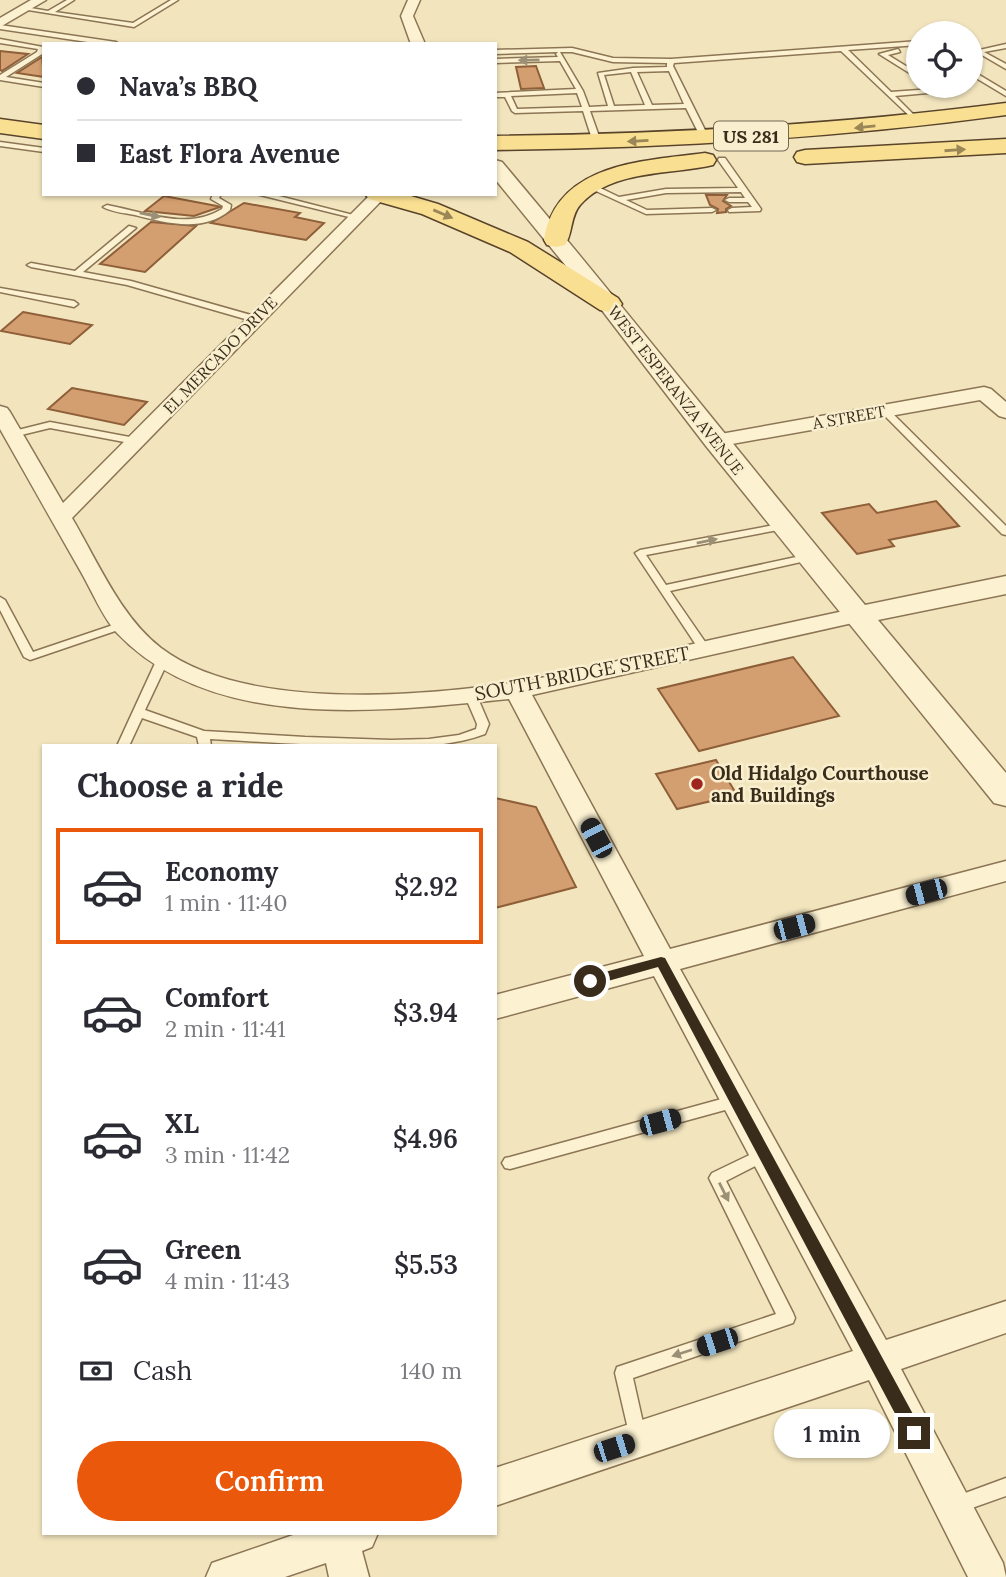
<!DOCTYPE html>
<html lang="en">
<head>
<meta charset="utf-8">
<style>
  body { margin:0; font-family:Lora,serif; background:#f7f7f7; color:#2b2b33; height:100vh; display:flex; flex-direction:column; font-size:26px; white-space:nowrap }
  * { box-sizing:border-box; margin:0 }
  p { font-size:23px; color:#7c7c81 }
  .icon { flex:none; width:38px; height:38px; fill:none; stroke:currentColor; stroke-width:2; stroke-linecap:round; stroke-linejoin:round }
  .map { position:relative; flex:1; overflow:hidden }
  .drawer { position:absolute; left:42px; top:744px; width:455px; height:791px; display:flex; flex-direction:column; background:#fff; border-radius:0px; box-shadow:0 2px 5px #0004 }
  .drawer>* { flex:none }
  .guide { position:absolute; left:42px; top:42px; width:455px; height:154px; border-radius:0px; box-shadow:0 2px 5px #0004; display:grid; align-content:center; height:154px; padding:0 35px; background:#fff }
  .fabs { position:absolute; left:906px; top:21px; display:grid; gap:14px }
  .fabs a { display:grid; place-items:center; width:77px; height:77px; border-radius:50%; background:#fff; box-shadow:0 2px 5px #0004; font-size:35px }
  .end { position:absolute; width:32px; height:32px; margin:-16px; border:9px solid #3a2c1b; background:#fff; box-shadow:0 0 0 4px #fff }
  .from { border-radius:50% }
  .bubble { position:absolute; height:49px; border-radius:24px; background:#fff; box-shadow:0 2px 5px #0004; font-size:23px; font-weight:600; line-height:49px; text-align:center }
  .car { position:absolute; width:21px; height:42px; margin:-21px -10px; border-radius:9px; box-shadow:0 0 5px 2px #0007; background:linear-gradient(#222 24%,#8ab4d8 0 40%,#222 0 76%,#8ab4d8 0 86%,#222 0) }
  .guide b { display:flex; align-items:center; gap:24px; height:66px; font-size:26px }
  .guide b+b { border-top:2px solid #e1e1e2 }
  .guide i { width:18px; height:18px; background:#2b2b33 }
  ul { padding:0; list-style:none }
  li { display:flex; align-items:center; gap:21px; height:116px; margin:0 14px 10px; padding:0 21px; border:4px solid transparent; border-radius:0px }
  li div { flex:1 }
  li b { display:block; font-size:26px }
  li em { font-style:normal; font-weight:600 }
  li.active { border-color:#ea580c }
  li>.icon { width:63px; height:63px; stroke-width:1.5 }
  h2 { padding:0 35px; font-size:32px; line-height:84px }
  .pay { display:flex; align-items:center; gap:18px; height:77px; padding:0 35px; font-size:26px }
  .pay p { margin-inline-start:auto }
  .action { display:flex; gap:14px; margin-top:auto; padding:14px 35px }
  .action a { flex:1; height:80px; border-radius:42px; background:#ea580c; color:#fff; font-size:28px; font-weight:600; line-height:80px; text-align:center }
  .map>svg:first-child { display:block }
  .building { fill:#d49f70; stroke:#8e5f39; stroke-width:2 }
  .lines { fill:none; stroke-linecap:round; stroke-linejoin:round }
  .service-casing { stroke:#8c7555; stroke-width:3 }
  .minor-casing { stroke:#8c7555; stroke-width:3 }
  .tertiary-casing { stroke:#8c7555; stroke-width:3 }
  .primary-casing { stroke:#59432a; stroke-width:3 }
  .service { fill:#fcf2d2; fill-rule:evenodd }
  .minor { fill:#fcf2d2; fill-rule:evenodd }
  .tertiary { fill:#fcf2d2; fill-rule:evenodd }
  .primary { fill:#f9df92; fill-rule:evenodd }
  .oneway { fill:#9b8f76 }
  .oneway2 { fill:#9a8656 }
  .route { fill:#3a2c1b }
  .poi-dot { fill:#a1251f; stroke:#f9efcf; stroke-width:2.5 }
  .labels { text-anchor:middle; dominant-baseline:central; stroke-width:5; stroke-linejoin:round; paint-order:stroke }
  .far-street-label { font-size:16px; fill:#3a2c1b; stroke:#f9efcf }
  .shield { fill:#f9efcf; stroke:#736651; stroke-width:2 }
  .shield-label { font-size:18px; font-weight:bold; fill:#3a2c1b }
  .street-label { font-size:19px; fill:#3a2c1b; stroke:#f9efcf }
  .poi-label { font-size:19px; font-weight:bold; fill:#3a2c1b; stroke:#f9efcf; text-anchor:start }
</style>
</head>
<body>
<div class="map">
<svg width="1006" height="1577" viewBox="0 0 1006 1577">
  <rect width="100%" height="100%" fill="#f2e5be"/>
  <!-- building -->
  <g class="building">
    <path d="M 0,51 L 28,54 L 2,71 L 0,70 Z"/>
    <path d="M 42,57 L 44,77 L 17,73 Z"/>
    <path d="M 536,66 L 544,88 L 521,89 L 516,67 Z"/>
    <path d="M 706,195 L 727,195 L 723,201 L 731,206 L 726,209 L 726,212 L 717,213 L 718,209 L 710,205 Z"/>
    <path d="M 164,196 L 217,206 L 220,207 L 194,216 L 145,211 Z"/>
    <path d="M 244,203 L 300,213 L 295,217 L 324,223 L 306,240 L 211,223 Z"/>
    <path d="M 151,222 L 196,226 L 145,272 L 100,264 Z"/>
    <path d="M 23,312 L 92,325 L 70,344 L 1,331 Z"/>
    <path d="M 72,388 L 147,402 L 124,425 L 48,409 Z"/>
    <path d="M 936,501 L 959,526 L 889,540 L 894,546 L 857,554 L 822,513 L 869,504 L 877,513 Z"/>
    <path d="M 793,657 L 839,716 L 699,751 L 658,689 Z"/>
    <path d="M 716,760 L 737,795 L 677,809 L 656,774 Z"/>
    <path d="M 495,798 L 536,807 L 576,887 L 495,908 Z"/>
  </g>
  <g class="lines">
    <defs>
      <g id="service">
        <path d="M 67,0 L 74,0 L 55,12 L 133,23 L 171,0 L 178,0 L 134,27 L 22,9 L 25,7 L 48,11 Z"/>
        <path d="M 0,25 L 116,42 L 119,44 L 101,44 L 0,29 Z"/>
        <path d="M 0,39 L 43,47 L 42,54 L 6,77 L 44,83 L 44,87 L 0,80 L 0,75 L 37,52 L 38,49 L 0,43 Z"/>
        <path d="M 919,41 L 919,45 L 848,50 L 891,92 L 932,89 L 930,86 L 940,88 L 968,86 L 939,92 L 895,96 L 920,121 L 920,123 L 918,124 L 841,51 L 674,63 L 673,66 L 709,138 L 705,140 L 701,138 L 686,108 L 590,111 L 601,142 L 597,144 L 593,142 L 583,111 L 515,113 L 512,111 L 505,97 L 495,97 L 495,93 L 576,89 L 560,61 L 495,63 L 495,59 L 558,57 L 556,54 L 558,52 L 495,54 L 495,50 L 572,48 L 613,58 L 671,59 ZM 560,52 L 572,52 L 613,62 L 667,63 L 667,67 L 633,68 L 598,73 L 608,106 L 589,107 L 583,91 ZM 669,71 L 684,104 L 652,105 L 637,72 ZM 631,72 L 645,105 L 614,106 L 604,75 ZM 577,93 L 582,107 L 517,109 L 511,96 Z"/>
        <path d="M 1006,44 L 1006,48 L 984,52 L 1006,64 L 1006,69 L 975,51 Z"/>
        <path d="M 898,49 L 900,52 L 888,55 L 919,74 L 919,79 L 879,54 Z"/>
        <path d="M 971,70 L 1006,91 L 1006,96 L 971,75 Z"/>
        <path d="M 0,142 L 44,148 L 44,152 L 0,146 Z"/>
        <path d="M 719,158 L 725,158 L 761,209 L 760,211 L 729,212 L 728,210 L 732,208 L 752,207 L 748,202 L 729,202 L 725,200 L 729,198 L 745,198 L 741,192 L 666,193 L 626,200 L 647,210 L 712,208 L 716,210 L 712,212 L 646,214 L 585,186 L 592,184 L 619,197 L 666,189 L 738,188 L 718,160 Z"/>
        <path d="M 213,194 L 221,194 L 219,198 L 231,205 L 230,210 C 203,233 166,223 135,215 C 124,213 112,212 103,207 L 107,205 C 145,212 187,231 222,209 L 223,206 L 211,199 Z"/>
        <path d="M 256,194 L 271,194 L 361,217 L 357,219 Z"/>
        <path d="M 129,226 L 136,228 L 83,272 L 131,281 L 258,317 L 258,321 L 252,321 L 127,285 L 31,267 L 27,265 L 31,263 L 75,271 Z"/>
        <path d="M 0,288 L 74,301 L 78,304 L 74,307 L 0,292 Z"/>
        <path d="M 884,407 L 887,408 L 1006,526 L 1006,535 L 1002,534 L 881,412 L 881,408 Z"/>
        <path d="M 50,422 L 135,438 L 140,441 L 135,444 L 50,428 L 13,437 L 8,434 L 10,432 Z"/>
        <path d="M 785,523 L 790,526 L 789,528 L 646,555 L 666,585 L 810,554 L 815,557 L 810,560 L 670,591 L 710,649 L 704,652 L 700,651 L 635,553 L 640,550 Z"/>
        <path d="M 0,597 L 5,600 L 33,652 L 119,623 L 123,622 L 128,625 L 127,627 L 30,660 L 24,657 L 0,610 Z"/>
        <path d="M 163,656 L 169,659 L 145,710 L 204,731 L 305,737 L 391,740 L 429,739 L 459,735 L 476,729 L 477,724 L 465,696 L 471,692 L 477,696 L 489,724 L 485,734 C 447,748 413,746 373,746 C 318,746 264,742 210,739 L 211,746 L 199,746 L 197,737 L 142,718 L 129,746 L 117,746 L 157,659 Z"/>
        <path d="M 736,1095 L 741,1097 L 743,1101 L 741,1105 L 736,1107 L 510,1169 L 505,1168 L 502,1163 L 505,1158 L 510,1157 Z"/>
        <path d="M 764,1148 L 769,1149 L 772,1154 L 769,1159 L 726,1181 L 793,1313 L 795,1318 L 793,1323 L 633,1378 L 646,1436 L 643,1442 L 637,1444 L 631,1442 L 615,1373 L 617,1367 L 776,1314 L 709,1178 L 712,1173 Z"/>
        <path d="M 1006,1478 L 1006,1496 L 955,1514 L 949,1511 L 946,1505 L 949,1499 Z"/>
      </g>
      <g id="minor">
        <path d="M 31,0 L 46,0 L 0,27 L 0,18 Z"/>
        <path d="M 408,0 L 420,0 L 413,16 L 425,44 L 411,44 L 401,16 Z"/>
        <path d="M 371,194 L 387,195 L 72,518 C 98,562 120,616 161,648 C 244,711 418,697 517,682 C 565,675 614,661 662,651 C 727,636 793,622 858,608 L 866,610 L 870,615 L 866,620 L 532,695 L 670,949 L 1006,861 L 1006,881 L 680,969 L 886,1340 L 1006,1301 L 1006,1333 L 901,1369 L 1003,1563 L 1006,1577 L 968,1577 L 869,1380 L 495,1506 L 495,1468 L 853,1351 L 654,976 L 495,1019 L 495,995 L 644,956 L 509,699 C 384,711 212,734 116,632 C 102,616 92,591 81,572 C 54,525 27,477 0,429 L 0,406 L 7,408 L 10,412 L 63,503 Z"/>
        <path d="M 984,387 L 991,389 L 1006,402 L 1006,418 L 999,416 L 980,400 L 715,447 L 708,445 L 705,441 L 708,437 L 715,435 Z"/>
        <path d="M 299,1533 L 378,1533 L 372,1547 L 362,1551 L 369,1577 L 329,1577 L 326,1563 L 285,1577 L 206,1577 L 212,1563 Z"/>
      </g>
      <path id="tertiary" d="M 495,160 L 502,162 C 625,308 743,458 865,605 L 1006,576 L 1006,594 L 878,620 L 1006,773 L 1006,806 L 994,803 L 706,446 L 601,309 L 495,179 Z"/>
      <g id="primary">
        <path d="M 1006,103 L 1006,115 C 836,138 666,148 495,150 L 495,136 C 666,134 836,125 1006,103 Z"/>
        <path d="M 0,119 L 44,125 L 44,139 L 0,133 Z"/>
        <path d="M 1006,139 L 1006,153 L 805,164 L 797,162 L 794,157 L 797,152 L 805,150 Z"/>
        <path d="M 705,153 L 713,155 L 716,160 L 713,165 C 671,175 612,169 580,205 C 570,217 573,233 565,245 L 556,247 L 547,245 L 544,240 C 556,163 643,161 705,153 Z"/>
        <path d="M 365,194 L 404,194 L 438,204 L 528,242 L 618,298 L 622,304 L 618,310 L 609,312 L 600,310 L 510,252 L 422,214 L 369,199 Z"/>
      </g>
    </defs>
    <!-- service casing -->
    <use href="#service" class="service-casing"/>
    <!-- minor casing -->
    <use href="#minor" class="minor-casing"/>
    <!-- tertiary casing -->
    <use href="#tertiary" class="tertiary-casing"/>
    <!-- primary casing -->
    <use href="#primary" class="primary-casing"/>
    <!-- service -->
    <use href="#service" class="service"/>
    <!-- minor -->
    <use href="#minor" class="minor"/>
    <!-- tertiary -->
    <use href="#tertiary" class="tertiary"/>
    <!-- primary -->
    <use href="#primary" class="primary"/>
  </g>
  <!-- one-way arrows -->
  <defs><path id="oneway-solid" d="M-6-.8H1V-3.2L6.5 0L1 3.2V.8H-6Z" transform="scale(1.75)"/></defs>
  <g class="oneway">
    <use href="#oneway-solid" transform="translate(529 60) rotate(179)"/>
    <use href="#oneway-solid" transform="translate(150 215) rotate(12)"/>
    <use href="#oneway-solid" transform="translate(707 541) rotate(-11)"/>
    <use href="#oneway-solid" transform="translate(724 1192) rotate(63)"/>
    <use href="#oneway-solid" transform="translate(682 1353) rotate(162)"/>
  </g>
  <g class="oneway2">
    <use href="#oneway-solid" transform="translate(865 127) rotate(174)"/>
    <use href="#oneway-solid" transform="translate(638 141) rotate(177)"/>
    <use href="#oneway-solid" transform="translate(955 150) rotate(-4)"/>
    <use href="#oneway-solid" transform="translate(443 214) rotate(23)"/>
  </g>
  <!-- route -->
  <path class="route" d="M 661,957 L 665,958 L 920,1427 L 922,1433 L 920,1438 L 914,1441 L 908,1438 L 658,967 L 590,986 L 584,981 L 590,976 Z"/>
  <!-- markers -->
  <circle class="poi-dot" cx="697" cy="784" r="7"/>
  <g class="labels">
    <!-- far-street labels -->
    <g class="far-street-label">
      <text transform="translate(220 355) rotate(-46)">EL MERCADO DRIVE</text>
      <text transform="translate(676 390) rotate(52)">WEST ESPERANZA AVENUE</text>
      <text transform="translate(849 417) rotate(-10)">A STREET</text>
    </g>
    <!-- shield labels -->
    <rect class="shield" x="714" y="121.5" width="74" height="29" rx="5"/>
    <g class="shield-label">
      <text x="751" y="136">US 281</text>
    </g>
    <!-- street labels -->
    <g class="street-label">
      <text transform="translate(582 673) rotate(-11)">SOUTH BRIDGE STREET</text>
    </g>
    <!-- poi labels -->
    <g class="poi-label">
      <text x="711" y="773">Old Hidalgo Courthouse<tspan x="711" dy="22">and Buildings</tspan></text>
    </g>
  </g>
</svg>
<div class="fabs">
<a><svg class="icon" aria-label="locate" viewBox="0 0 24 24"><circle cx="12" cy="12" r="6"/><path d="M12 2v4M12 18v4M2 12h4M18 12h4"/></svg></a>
</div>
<i class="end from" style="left:590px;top:981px"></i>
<i class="end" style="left:914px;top:1433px"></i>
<div class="bubble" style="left:774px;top:1409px;width:116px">1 min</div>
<i class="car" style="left:596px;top:838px;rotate:332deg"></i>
<i class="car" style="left:926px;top:892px;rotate:255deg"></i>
<i class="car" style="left:794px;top:927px;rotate:75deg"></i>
<i class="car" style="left:660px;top:1122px;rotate:75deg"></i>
<i class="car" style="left:717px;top:1342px;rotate:252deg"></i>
<i class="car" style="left:614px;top:1448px;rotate:72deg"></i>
<div class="guide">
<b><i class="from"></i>Nava’s BBQ</b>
<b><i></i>East Flora Avenue</b>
</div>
<section class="drawer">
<h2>Choose a ride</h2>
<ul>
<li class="active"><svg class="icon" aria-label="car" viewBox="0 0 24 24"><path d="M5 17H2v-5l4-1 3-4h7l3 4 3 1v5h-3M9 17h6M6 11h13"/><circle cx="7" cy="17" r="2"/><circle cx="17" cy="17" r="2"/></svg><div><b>Economy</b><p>1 min · 11:40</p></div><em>$2.92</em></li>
<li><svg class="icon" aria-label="car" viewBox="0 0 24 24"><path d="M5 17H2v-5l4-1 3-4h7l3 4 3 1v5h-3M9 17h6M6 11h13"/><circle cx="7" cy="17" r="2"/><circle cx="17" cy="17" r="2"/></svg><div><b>Comfort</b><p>2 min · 11:41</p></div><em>$3.94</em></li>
<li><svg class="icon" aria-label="car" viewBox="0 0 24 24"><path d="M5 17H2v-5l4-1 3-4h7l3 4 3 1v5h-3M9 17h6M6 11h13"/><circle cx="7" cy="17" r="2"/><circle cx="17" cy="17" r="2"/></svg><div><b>XL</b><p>3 min · 11:42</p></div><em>$4.96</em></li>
<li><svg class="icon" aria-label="car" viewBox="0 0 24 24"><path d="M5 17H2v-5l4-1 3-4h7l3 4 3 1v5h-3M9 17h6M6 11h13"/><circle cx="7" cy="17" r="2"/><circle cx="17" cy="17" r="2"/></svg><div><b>Green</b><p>4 min · 11:43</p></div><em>$5.53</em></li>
</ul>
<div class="pay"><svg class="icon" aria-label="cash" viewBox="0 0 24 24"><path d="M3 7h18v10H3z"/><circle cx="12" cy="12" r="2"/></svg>Cash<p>140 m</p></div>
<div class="action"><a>Confirm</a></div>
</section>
</div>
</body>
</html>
